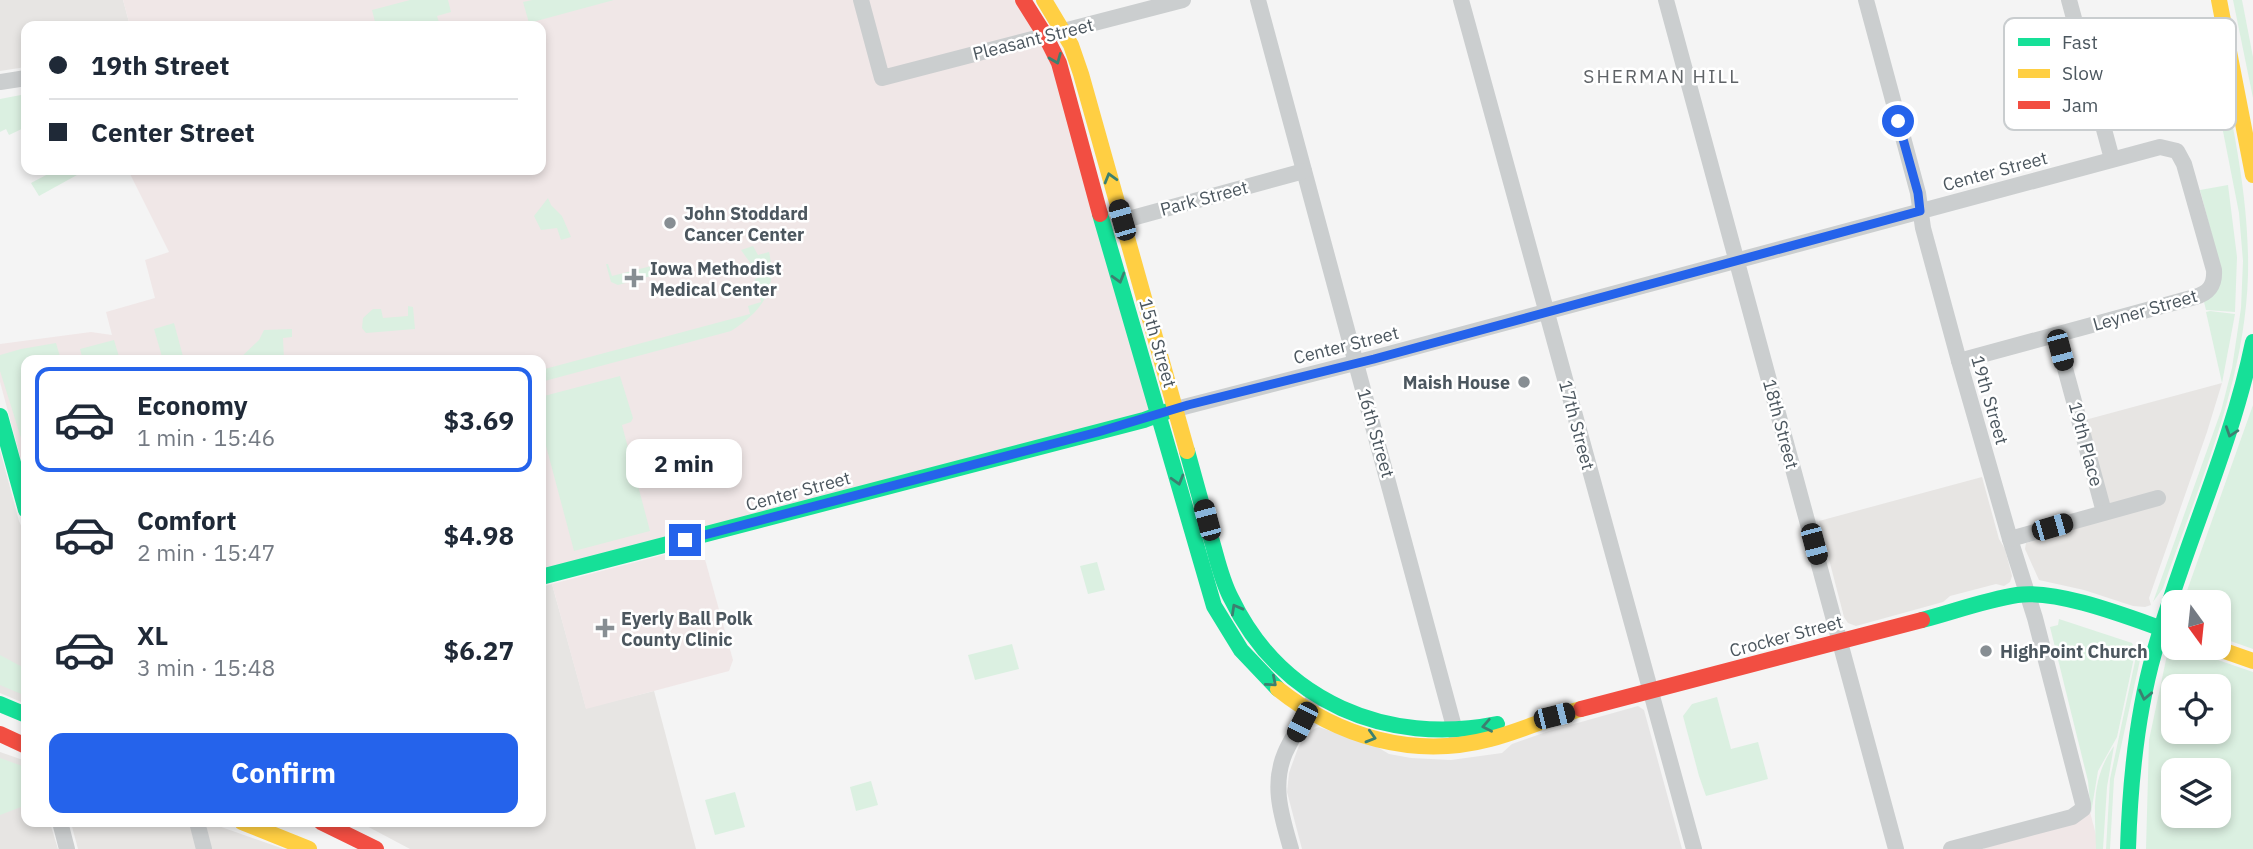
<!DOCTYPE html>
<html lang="en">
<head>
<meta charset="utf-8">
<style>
  body { margin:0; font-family:"IBM Plex Sans",sans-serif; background:#f6f6f7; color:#1f2937; height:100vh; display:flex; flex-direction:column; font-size:26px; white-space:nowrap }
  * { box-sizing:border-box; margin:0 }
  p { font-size:23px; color:#747a83 }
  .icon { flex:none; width:38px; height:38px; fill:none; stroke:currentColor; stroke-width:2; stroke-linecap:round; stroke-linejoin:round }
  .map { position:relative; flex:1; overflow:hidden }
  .drawer { position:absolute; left:21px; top:355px; width:525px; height:472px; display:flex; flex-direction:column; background:#fff; border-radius:14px; box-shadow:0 4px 10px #0003 }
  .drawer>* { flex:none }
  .guide { position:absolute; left:21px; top:21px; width:525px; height:154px; border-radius:14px; box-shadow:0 4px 10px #0003; display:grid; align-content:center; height:154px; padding:0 28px; background:#fff }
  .needle { width:46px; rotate:165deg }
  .tools { position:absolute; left:2161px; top:590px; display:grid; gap:14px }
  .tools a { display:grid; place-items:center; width:70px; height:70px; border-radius:14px; background:#fff; box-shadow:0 4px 10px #0003; font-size:35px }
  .end { position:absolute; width:32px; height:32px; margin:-16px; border:9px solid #2563eb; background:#fff; box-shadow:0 0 0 4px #fff }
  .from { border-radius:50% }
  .bubble { position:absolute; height:49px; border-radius:14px; background:#fff; box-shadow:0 4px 10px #0003; font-size:23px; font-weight:700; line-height:49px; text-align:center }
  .car { position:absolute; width:21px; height:42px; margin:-21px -10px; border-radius:9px; box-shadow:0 0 5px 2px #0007; background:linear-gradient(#222 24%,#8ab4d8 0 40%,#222 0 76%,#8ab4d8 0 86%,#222 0) }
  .guide b { display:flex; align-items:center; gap:24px; height:66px; font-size:26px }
  .guide b+b { border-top:2px solid #e0e1e3 }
  .guide i { width:18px; height:18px; background:#1f2937 }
  ul { padding:12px 0 0; list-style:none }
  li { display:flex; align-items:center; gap:21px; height:105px; margin:0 14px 10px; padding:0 14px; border:4px solid transparent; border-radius:14px }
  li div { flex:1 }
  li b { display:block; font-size:26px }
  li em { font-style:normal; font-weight:700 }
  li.selected { border-color:#2563eb }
  li>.icon { width:63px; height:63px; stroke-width:1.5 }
  .primary-button { display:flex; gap:14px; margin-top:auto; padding:14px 28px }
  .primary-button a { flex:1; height:80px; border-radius:14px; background:#2563eb; color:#fff; font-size:28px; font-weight:700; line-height:80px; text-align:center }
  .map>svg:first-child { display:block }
  .commercial { fill:#e7e5e3 }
  .education { fill:#e6e5e5 }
  .medical { fill:#f0e7e7 }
  .green { fill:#dbf0e1; fill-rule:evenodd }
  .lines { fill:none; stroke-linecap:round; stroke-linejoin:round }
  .street { stroke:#cbcecf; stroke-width:16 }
  .fast { stroke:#16e098; stroke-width:16 }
  .slow { stroke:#ffcf43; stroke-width:16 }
  .jam { stroke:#f24e42; stroke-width:16 }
  .oneway { stroke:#3c8070 }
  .route { stroke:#2563eb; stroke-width:9 }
  .poi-dot { fill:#878e93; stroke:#fff; stroke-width:2.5 }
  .labels { text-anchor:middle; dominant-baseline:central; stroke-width:5; stroke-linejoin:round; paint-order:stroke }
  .street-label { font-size:18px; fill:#4c575f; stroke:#fff }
  .poi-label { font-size:18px; font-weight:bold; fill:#4c575f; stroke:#fff; text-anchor:start }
  .neighbourhood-label { font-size:19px; letter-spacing:2px; fill:#5f6367; stroke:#fff }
  .key { fill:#fff; stroke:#c9cdcf; stroke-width:2 }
  .key-label { font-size:19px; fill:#4c575f }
</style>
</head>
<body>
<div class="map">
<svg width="2253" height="849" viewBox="0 0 2253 849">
  <rect width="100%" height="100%" fill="#f4f4f4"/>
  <!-- commercial -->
  <g class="commercial">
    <path d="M 0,0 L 123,0 L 130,26 L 26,26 L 26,67 L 0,71 Z"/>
    <path d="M 2222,383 L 2207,432 L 2149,598 L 2151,605 L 2145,607 L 2133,606 L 2084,590 L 2039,580 L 2025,549 L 2026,543 L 2112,518 L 2085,420 Z"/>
    <path d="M 0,450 L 19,521 L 26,537 L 26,704 L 0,693 Z"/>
    <path d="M 1982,477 L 1999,539 L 2005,549 L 2012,576 L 2010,582 L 2004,586 L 1996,584 L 1950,596 L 1943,602 L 1856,626 L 1848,623 L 1844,617 L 1819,521 Z"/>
    <path d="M 552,584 L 586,708 L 654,691 L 696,849 L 410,849 L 361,823 L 541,822 L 541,587 Z"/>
    <path d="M 0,752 L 26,761 L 26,822 L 50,823 L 58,849 L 0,849 Z"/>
    <path d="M 71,823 L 190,823 L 197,849 L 78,849 Z"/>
    <path d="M 206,823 L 210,823 L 284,849 L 210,849 Z"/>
  </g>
  <!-- education -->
  <path class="education" d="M 1638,706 L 1644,710 L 1682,849 L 1302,849 L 1287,792 L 1289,773 L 1298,748 L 1305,737 L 1314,729 L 1319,727 L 1379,748 L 1389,754 L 1411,758 L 1451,760 L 1502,753 L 1512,744 L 1549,731 Z"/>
  <!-- medical -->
  <g class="medical">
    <path d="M 123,0 L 1023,0 L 1045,35 L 1159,415 L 541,577 L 541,360 L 26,360 L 26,478 L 0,382 L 0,344 L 91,332 L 112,335 L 106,312 L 155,298 L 145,260 L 169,252 L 128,170 L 541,170 L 541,26 L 130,26 Z"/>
    <path d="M 701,545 L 733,660 L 729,671 L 586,709 L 552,584 Z"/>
    <path d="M 2089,808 L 2096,835 L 2096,849 L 1984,849 L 1984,847 Z"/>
  </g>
  <!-- green -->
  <g class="green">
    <path d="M 410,0 L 448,0 L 451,12 L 437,16 L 440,26 L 376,26 L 372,10 Z"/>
    <path d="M 532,0 L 614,0 L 529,23 L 523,2 Z"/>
    <path d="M 2233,0 L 2242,0 L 2253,57 L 2253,98 Z"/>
    <path d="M 2212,22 C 2228,105 2250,190 2248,275 C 2245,384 2198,486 2163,588 L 2153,602 L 2221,411 L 2232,368 L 2241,308 L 2243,261 L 2239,213 L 2202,24 Z"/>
    <path d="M 26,94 L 26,127 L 9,135 L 6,129 L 0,132 L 0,99 Z"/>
    <path d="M 47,170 L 86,170 L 39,196 L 31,183 L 48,174 Z"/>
    <path d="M 2228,185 L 2237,257 L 2235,312 L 2206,310 L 2204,302 L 2216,292 L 2216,251 L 2200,190 Z"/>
    <path d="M 548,198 L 551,205 L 562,216 L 571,237 L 561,240 L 557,228 L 541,230 L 534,216 Z"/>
    <path d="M 753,246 L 758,255 L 769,252 C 778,290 762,311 731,331 L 541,382 L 541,370 L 750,314 L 748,306 L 761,302 L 755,279 L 766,275 L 762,261 L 751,264 L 741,250 Z"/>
    <path d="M 663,263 L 665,272 L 618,285 L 611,282 L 606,264 L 608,264 L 612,276 Z"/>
    <path d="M 408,306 L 413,307 L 415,329 L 366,333 L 362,328 L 363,318 L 373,309 L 381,309 L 383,318 L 408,316 Z"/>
    <path d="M 2210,311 L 2235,314 L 2222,383 L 2206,312 Z"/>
    <path d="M 174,323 L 184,360 L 163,360 L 154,329 Z"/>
    <path d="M 292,329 L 292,337 L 283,338 L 284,360 L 238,360 L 259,340 L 264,330 Z"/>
    <path d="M 114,340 L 120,360 L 83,360 L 80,349 Z"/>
    <path d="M 56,343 L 61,360 L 26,360 L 26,454 L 0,371 L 0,355 L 21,349 Z"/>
    <path d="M 620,376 L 633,418 L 631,422 L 622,425 L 650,531 L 574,551 L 541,427 L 541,406 L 546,405 L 544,396 Z"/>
    <path d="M 2253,405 L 2253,649 L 2219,637 L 2219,602 L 2183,602 Z"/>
    <path d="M 1097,562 L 1105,590 L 1088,594 L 1080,566 Z"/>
    <path d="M 2059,619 L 2132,643 L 2134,647 L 2130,651 L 2135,653 L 2117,737 L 2098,771 L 2091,813 L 2088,781 L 2050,627 L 2058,625 Z"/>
    <path d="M 1012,644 L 1019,669 L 975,680 L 968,655 Z"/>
    <path d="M 2174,648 L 2183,648 L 2253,672 L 2253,849 L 2146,849 L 2149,740 L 2167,655 ZM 2174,686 L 2219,686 L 2219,732 L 2174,732 ZM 2174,770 L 2219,770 L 2219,816 L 2174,816 Z"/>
    <path d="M 2140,650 L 2140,660 L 2114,779 L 2110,849 L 2106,849 L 2110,779 L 2137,652 Z"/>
    <path d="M 0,655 L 26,669 L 26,696 L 0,685 Z"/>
    <path d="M 1717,697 L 1731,749 L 1758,742 L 1768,779 L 1706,796 L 1699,776 L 1683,716 L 1692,704 Z"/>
    <path d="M 2114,746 L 2107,787 L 2103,849 L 2096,849 C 2095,811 2090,780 2114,746 Z"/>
    <path d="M 0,758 L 25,767 L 26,805 L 0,815 Z"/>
    <path d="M 871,781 L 878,805 L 856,811 L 850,787 Z"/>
    <path d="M 735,792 L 745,827 L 715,835 L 705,800 Z"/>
  </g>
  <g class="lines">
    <!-- street -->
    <g class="street">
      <path d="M 861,0 L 882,78 L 1183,0"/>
      <path d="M 1258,0 L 1457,738"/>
      <path d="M 1461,0 L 1694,849"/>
      <path d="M 1666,0 L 1896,849"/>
      <path d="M 1866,0 L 1918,193 L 1923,228 L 1959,361 L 2010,539 L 2035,618 L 2083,804 L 2083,809 L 2072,817 L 1951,849"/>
      <path d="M 2069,0 L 2112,159"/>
      <path d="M 0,82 L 26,78"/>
      <path d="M 1114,223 L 1304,171"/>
      <path d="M 2056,335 L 2104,512"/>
      <path d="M 1176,409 L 1374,358 L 2160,147 L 2177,151 L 2184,164 L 2214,270 C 2215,285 2209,293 2195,297 L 1959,361"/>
      <path d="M 2010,539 L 2158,498"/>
      <path d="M 60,822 L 67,849"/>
      <path d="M 197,822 L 204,849"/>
      <path d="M 1291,849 C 1282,817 1271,786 1285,753 C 1293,735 1305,718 1313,700"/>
    </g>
    <!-- fast -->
    <g class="fast">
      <path d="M 1100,214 L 1214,606 L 1241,650 L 1278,689"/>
      <path d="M 0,416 L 26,510"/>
      <path d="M 1187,451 C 1195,480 1203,509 1211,538 C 1217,558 1221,579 1231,598 C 1281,702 1387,746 1497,724"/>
      <path d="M 541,577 L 1144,420 L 1171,410"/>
      <path d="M 1922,620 C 1953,612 1985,600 2017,595 C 2060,589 2133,619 2174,633"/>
      <path d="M 0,704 L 26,715"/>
      <path d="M 2128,849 C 2130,783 2136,717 2154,653 C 2183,548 2231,449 2253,342"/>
    </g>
    <!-- slow -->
    <g class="slow">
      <path d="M 1044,0 L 1071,45 L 1081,74 L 1187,451"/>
      <path d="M 2219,0 L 2253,175"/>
      <path d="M 2216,648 L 2253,661"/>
      <path d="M 1278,689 C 1338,737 1414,759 1490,739 C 1521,731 1550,717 1581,709"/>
      <path d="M 242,822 L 309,849"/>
    </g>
    <!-- jam -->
    <g class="jam">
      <path d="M 1023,0 L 1045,35 L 1059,63 L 1100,214"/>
      <path d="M 1581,709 L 1922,620"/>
      <path d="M 0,734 L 26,746"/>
      <path d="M 321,822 L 376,849"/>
    </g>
  </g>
  <!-- one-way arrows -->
  <defs><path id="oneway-chevron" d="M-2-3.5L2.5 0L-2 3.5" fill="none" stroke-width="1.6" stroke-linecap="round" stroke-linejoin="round" transform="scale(1.75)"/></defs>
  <g class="oneway">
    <use href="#oneway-chevron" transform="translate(1056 59) rotate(68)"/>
    <use href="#oneway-chevron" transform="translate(1110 178) rotate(-106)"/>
    <use href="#oneway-chevron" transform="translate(1119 278) rotate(74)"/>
    <use href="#oneway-chevron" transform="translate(2231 432) rotate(109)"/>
    <use href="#oneway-chevron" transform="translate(1178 480) rotate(74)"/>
    <use href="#oneway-chevron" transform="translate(1236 609) rotate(-119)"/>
    <use href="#oneway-chevron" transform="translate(1272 682) rotate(41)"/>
    <use href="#oneway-chevron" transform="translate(2145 695) rotate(102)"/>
    <use href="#oneway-chevron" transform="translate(1487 726) rotate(169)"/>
    <use href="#oneway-chevron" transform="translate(1371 737) rotate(16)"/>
  </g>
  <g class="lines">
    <!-- route -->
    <path class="route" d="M 685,540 L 1098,432 L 1188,405 L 1374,359 L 1920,211 L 1918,193 L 1898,121"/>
  </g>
  <!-- markers -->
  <g class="poi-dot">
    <circle cx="670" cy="223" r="7"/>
    <path d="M630.5 267.5h7v7h7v7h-7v7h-7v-7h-7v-7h7z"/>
    <circle cx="1524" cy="382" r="7"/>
    <path d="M601.5 617.5h7v7h7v7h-7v7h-7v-7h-7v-7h7z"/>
    <circle cx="1986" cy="651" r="7"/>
  </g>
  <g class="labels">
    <!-- street labels -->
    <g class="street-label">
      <text transform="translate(1033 39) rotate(-14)">Pleasant Street</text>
      <text transform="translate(1995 171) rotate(-15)">Center Street</text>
      <text transform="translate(1204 198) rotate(-15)">Park Street</text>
      <text transform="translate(2145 310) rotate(-16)">Leyner Street</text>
      <text transform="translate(1158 343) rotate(74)">15th Street</text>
      <text transform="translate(1346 345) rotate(-14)">Center Street</text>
      <text transform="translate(1990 400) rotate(74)">19th Street</text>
      <text transform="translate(1781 424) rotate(75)">18th Street</text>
      <text transform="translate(1577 425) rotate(75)">17th Street</text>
      <text transform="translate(1376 433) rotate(74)">16th Street</text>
      <text transform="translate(2086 444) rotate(75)">19th Place</text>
      <text transform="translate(798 491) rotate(-15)">Center Street</text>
      <text transform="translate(1786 636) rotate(-15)">Crocker Street</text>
    </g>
    <!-- poi labels -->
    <g class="poi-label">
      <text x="684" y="213">John Stoddard<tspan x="684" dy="21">Cancer Center</tspan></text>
      <text x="650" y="268">Iowa Methodist<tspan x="650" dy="21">Medical Center</tspan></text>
      <text x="1510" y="382" text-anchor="end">Maish House</text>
      <text x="621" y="618">Eyerly Ball Polk<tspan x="621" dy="21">County Clinic</tspan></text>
      <text x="2000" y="651">HighPoint Church</text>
    </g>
    <!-- neighbourhood labels -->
    <g class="neighbourhood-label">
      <text x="1662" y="76">SHERMAN HILL</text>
    </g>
  </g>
  <!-- legend -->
  <rect x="2004" y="18" width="232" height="112" rx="10" class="key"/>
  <rect x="2018" y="38" width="32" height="8" fill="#16e098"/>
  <rect x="2018" y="69" width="32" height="9" fill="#ffcf43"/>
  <rect x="2018" y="101" width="32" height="8" fill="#f24e42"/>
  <g class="key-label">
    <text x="2062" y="49">Fast</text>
    <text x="2062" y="80">Slow</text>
    <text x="2062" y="112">Jam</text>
  </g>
</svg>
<div class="tools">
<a><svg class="needle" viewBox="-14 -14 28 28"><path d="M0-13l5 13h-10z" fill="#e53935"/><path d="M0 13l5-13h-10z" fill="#747a83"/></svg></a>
<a><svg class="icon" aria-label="locate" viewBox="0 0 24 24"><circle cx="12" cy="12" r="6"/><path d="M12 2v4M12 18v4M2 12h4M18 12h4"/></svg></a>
<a><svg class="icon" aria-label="layers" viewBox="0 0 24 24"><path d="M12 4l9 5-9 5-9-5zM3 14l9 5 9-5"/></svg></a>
</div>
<i class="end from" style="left:1898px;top:121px"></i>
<i class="end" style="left:685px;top:540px"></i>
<div class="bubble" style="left:626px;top:439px;width:116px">2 min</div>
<i class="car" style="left:1122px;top:220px;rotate:344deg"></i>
<i class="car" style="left:2060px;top:350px;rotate:165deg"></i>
<i class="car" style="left:1207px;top:520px;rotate:345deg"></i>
<i class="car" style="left:2052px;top:527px;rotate:74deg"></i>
<i class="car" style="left:1814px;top:544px;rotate:165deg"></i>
<i class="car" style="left:1554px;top:716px;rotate:76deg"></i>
<i class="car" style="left:1302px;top:722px;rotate:207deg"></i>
<div class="guide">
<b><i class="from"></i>19th Street</b>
<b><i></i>Center Street</b>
</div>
<section class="drawer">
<ul>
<li class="selected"><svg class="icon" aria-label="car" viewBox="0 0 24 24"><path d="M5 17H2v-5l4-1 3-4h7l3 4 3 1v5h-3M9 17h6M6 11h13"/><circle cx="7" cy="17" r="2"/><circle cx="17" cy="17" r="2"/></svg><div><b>Economy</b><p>1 min · 15:46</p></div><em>$3.69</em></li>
<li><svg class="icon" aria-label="car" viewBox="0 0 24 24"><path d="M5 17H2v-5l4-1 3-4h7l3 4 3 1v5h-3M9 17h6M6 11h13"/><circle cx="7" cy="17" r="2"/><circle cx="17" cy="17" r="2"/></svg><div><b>Comfort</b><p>2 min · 15:47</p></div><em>$4.98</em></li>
<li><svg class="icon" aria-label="car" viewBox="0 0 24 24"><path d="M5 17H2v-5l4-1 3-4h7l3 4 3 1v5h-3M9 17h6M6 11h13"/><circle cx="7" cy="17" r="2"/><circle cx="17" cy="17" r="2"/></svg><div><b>XL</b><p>3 min · 15:48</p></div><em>$6.27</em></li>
</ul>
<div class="primary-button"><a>Confirm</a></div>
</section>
</div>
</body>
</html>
